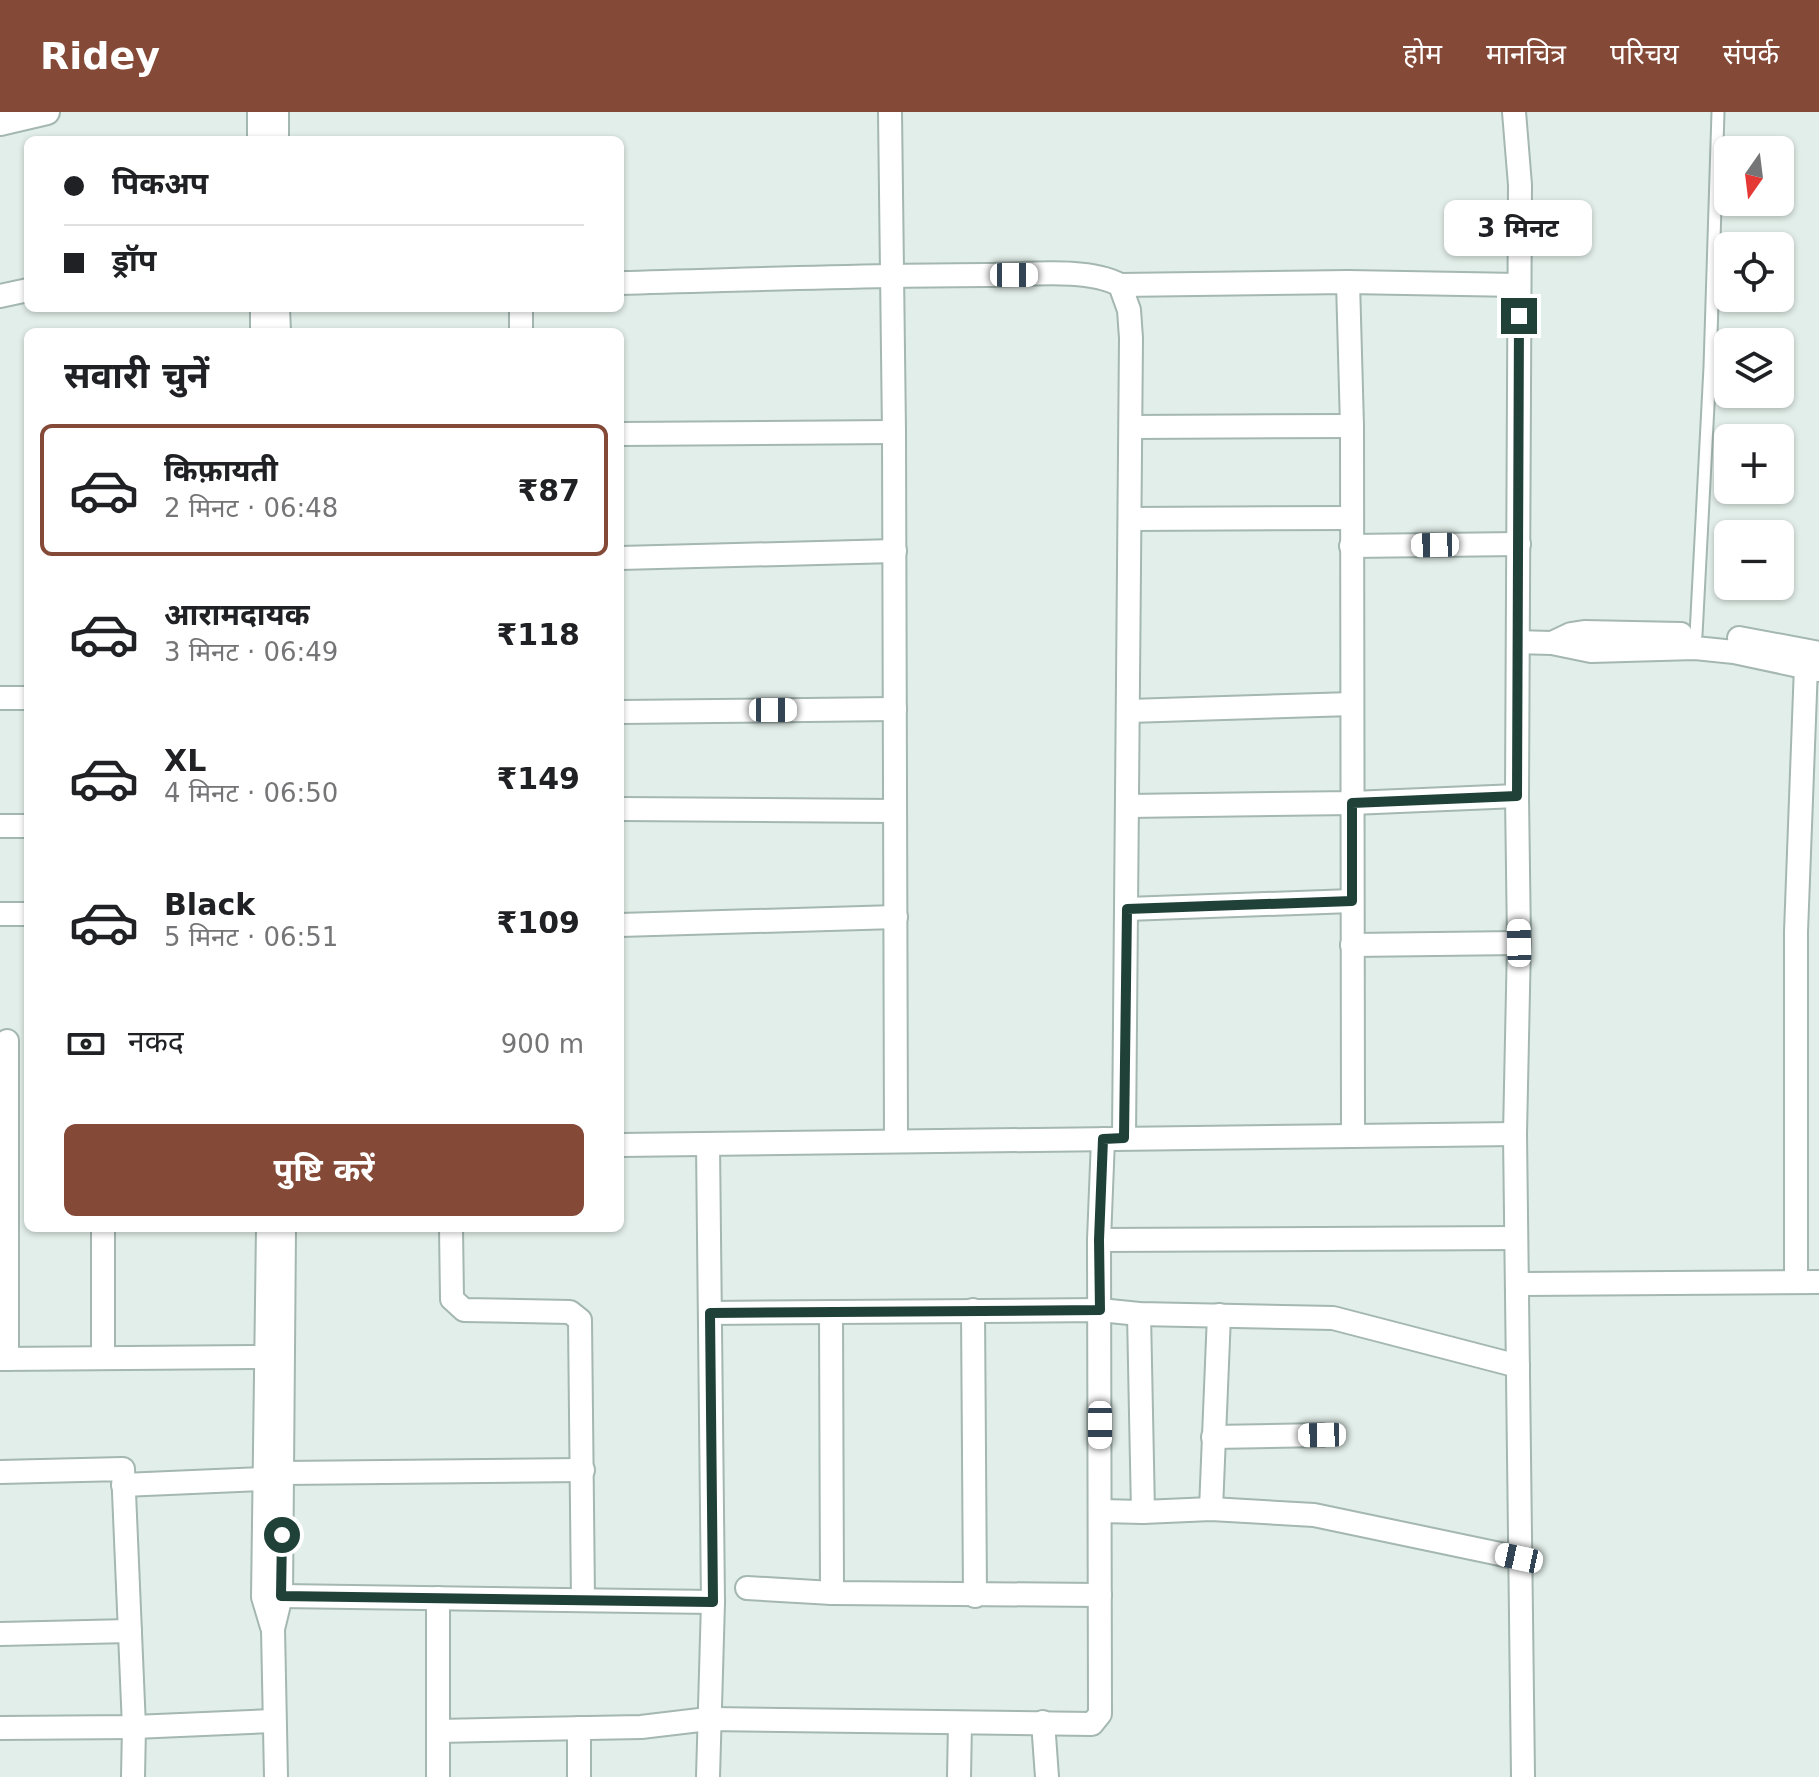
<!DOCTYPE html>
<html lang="hi">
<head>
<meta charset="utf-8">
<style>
  body { margin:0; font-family:"DejaVu Sans","Noto Sans Devanagari",sans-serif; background:#f2f2f2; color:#202124; height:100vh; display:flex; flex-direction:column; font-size:30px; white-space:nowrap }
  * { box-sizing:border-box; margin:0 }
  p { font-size:26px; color:#757577 }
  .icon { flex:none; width:44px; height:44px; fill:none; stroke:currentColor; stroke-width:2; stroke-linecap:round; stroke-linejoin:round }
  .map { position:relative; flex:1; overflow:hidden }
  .panel { position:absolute; left:24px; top:216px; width:600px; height:904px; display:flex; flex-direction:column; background:#fff; border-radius:12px; box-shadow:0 2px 6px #0004 }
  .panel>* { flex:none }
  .hud { position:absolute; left:24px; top:24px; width:600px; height:176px; border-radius:12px; box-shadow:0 2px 6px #0004; display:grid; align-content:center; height:176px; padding:0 40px; background:#fff }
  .needle { width:52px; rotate:194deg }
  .controls { position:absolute; left:1714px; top:24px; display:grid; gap:16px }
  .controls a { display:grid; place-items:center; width:80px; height:80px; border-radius:12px; background:#fff; box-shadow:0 2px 6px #0004; font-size:40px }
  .end { position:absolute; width:36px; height:36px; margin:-18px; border:10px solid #204138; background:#fff; box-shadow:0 0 0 4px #fff }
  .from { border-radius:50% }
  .bubble { position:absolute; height:56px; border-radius:12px; background:#fff; box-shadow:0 2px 6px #0004; font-size:26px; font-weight:700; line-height:56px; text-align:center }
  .car { position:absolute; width:24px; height:48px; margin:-24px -12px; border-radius:10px; box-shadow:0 0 6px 2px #0007; background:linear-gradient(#fff 24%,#345 0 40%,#fff 0 76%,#345 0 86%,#fff 0) }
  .hud b { display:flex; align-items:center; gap:28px; height:76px; font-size:30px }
  .hud b+b { border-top:2px solid #e0e0e0 }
  .hud i { width:20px; height:20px; background:#202124 }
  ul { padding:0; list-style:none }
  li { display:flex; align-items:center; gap:24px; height:132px; margin:0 16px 12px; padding:0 24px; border:4px solid transparent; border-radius:12px }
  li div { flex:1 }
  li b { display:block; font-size:30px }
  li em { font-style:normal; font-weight:700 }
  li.on { border-color:#844937 }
  li>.icon { width:72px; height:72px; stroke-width:1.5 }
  h2 { padding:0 40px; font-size:36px; line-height:96px }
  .pay { display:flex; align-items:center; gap:20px; height:88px; padding:0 40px; font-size:30px }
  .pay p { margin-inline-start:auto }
  .action { display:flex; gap:16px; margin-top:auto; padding:16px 40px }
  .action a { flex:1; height:92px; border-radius:12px; background:#844937; color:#fff; font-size:32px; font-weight:700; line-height:92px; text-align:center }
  header { display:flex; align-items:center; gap:48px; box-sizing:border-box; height:112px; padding:0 40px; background:#844937; color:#fff }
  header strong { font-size:38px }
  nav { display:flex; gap:44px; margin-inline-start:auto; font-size:28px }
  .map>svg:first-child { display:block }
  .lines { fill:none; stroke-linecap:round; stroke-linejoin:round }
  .service-casing { stroke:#a4b7b0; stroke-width:15 }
  .minor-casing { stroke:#a4b7b0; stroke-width:26 }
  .tertiary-casing { stroke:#a4b7b0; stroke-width:28 }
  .service { stroke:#fff; stroke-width:11 }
  .minor { stroke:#fff; stroke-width:22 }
  .tertiary { stroke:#fff; stroke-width:24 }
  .route { stroke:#204138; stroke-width:10 }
</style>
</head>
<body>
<header>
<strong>Ridey</strong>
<nav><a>होम</a><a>मानचित्र</a><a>परिचय</a><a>संपर्क</a></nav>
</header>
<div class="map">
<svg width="1819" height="1665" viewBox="0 0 1819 1665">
  <rect width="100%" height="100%" fill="#e2eee9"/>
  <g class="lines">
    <defs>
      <path id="service" d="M 1696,523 L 1710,255 L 1718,0"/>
      <g id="minor">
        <path d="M 259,0 L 259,28"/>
        <path d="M 277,0 L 277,28"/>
        <path d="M 890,0 L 894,320 L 896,1029"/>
        <path d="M 1514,0 L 1520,73 L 1517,684 L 1519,831 L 1515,1022 L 1523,1665"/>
        <path d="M 1348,170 L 1352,314 L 1353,1024"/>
        <path d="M 620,171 C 742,168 865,163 987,163 C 1025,163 1087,155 1120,173 L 1129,198 L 1131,226 L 1124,1026"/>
        <path d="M 1120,173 L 1348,170 L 1519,173"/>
        <path d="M 0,184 L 28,178"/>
        <path d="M 262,196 L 262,220"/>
        <path d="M 278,196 L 279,220"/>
        <path d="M 521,220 L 521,196"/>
        <path d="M 1131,315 L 1352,314"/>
        <path d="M 620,322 L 894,320"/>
        <path d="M 1130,407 L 1352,406"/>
        <path d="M 1351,434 L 1519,432"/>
        <path d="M 620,446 L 895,439"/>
        <path d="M 1739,526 L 1819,541"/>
        <path d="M 1519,530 L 1552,531 L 1591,539 L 1695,536 L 1734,540 L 1818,558"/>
        <path d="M 1552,531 L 1571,522 L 1584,520 L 1681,522"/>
        <path d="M 0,586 L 28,586"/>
        <path d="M 1129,599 L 1352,592"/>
        <path d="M 620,600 L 895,597"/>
        <path d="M 1128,694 L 1352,691 L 1517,684"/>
        <path d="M 620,697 L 895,699"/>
        <path d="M 0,714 L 28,714"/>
        <path d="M 1127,797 L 1352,789"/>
        <path d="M 0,802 L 28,802"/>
        <path d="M 620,813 L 896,805"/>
        <path d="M 1352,833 L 1519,831"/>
        <path d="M 7,929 L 7,1247"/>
        <path d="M 620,1033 L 1515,1022"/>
        <path d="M 103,1116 L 103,1246"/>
        <path d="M 268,1116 L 263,1485 L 272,1515"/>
        <path d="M 451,1116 L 452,1187 L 464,1198 L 570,1200 L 580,1208 L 583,1488"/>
        <path d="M 1099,1128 L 1516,1126"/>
        <path d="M 1796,1170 L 1796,820 L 1806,554"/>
        <path d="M 1517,1172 L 1819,1170"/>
        <path d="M 973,1198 L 975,1484"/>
        <path d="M 831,1200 L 832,1481 L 1100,1483"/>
        <path d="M 710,1201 L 1100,1198 L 1139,1202 L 1333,1206 L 1518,1254"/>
        <path d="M 1139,1202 L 1143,1400"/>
        <path d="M 0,1247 L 265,1245"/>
        <path d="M 1213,1325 L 1322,1323"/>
        <path d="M 0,1360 L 123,1357 L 134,1615 L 133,1665"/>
        <path d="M 283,1361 L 583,1358"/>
        <path d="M 123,1373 L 263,1367"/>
        <path d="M 1211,1397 L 1219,1203"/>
        <path d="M 1100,1399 L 1143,1400 L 1211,1397 L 1314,1403 L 1519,1446"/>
        <path d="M 747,1476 L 832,1481"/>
        <path d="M 281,1484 L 713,1490"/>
        <path d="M 438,1486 L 438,1665"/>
        <path d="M 0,1522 L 130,1519"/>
        <path d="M 1043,1610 L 1047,1665"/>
        <path d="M 0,1616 L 134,1615 L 273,1609"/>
        <path d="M 438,1619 L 641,1615 L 708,1607 L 1092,1612 L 1100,1602 L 1099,1128 L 1103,1027"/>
        <path d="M 276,1665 L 273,1517 L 281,1484 L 284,1116"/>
        <path d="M 579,1665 L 579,1616"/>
        <path d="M 708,1665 L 713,1490 L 708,1032"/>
        <path d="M 959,1665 L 960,1611"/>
      </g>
      <path id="tertiary" d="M 0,11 L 47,0"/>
    </defs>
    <!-- service casing -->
    <use href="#service" class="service-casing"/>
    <!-- minor casing -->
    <use href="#minor" class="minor-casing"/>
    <!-- tertiary casing -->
    <use href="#tertiary" class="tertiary-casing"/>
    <!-- service -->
    <use href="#service" class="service"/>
    <!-- minor -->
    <use href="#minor" class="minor"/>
    <!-- tertiary -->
    <use href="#tertiary" class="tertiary"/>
  </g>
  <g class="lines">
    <!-- route -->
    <path class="route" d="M 282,1423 L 281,1484 L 713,1490 L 710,1201 L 1100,1198 L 1099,1128 L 1103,1027 L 1124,1026 L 1127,797 L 1352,789 L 1352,691 L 1517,684 L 1519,204"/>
  </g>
</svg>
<div class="controls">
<a><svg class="needle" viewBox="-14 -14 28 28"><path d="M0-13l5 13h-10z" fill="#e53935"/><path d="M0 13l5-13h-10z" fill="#757577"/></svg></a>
<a><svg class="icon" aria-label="locate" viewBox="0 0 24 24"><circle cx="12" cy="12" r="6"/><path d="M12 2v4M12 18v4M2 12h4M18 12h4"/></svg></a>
<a><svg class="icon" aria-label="layers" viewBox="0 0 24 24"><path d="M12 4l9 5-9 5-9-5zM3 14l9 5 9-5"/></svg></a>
<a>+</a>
<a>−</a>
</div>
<i class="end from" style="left:282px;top:1423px"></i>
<i class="end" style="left:1519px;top:204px"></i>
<div class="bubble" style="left:1444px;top:88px;width:148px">3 मिनट</div>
<i class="car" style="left:1014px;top:163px;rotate:90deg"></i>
<i class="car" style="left:1435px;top:433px;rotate:269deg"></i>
<i class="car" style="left:773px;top:598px;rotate:90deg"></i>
<i class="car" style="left:1519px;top:831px;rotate:359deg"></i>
<i class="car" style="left:1100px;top:1313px;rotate:180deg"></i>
<i class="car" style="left:1322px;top:1323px;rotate:269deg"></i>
<i class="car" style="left:1519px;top:1446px;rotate:282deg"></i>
<div class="hud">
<b><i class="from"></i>पिकअप</b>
<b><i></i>ड्रॉप</b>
</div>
<section class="panel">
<h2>सवारी चुनें</h2>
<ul>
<li class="on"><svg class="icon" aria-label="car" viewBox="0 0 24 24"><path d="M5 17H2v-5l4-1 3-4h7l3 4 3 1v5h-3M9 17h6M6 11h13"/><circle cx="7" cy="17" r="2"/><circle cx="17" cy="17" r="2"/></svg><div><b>किफ़ायती</b><p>2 मिनट · 06:48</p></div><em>₹87</em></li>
<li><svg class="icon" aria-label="car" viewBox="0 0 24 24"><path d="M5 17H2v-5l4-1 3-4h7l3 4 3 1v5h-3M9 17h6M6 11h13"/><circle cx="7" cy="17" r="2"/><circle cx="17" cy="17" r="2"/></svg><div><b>आरामदायक</b><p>3 मिनट · 06:49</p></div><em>₹118</em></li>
<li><svg class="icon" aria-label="car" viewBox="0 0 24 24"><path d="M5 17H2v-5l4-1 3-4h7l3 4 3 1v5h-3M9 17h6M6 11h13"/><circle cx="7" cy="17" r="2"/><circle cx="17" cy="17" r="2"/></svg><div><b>XL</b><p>4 मिनट · 06:50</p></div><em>₹149</em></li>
<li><svg class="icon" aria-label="car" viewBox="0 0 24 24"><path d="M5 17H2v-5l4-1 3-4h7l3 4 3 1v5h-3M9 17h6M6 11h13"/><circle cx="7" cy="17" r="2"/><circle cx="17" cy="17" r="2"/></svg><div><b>Black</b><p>5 मिनट · 06:51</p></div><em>₹109</em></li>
</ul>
<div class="pay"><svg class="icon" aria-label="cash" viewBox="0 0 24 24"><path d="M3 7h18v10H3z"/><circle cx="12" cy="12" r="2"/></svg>नकद<p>900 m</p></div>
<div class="action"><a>पुष्टि करें</a></div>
</section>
</div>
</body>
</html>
